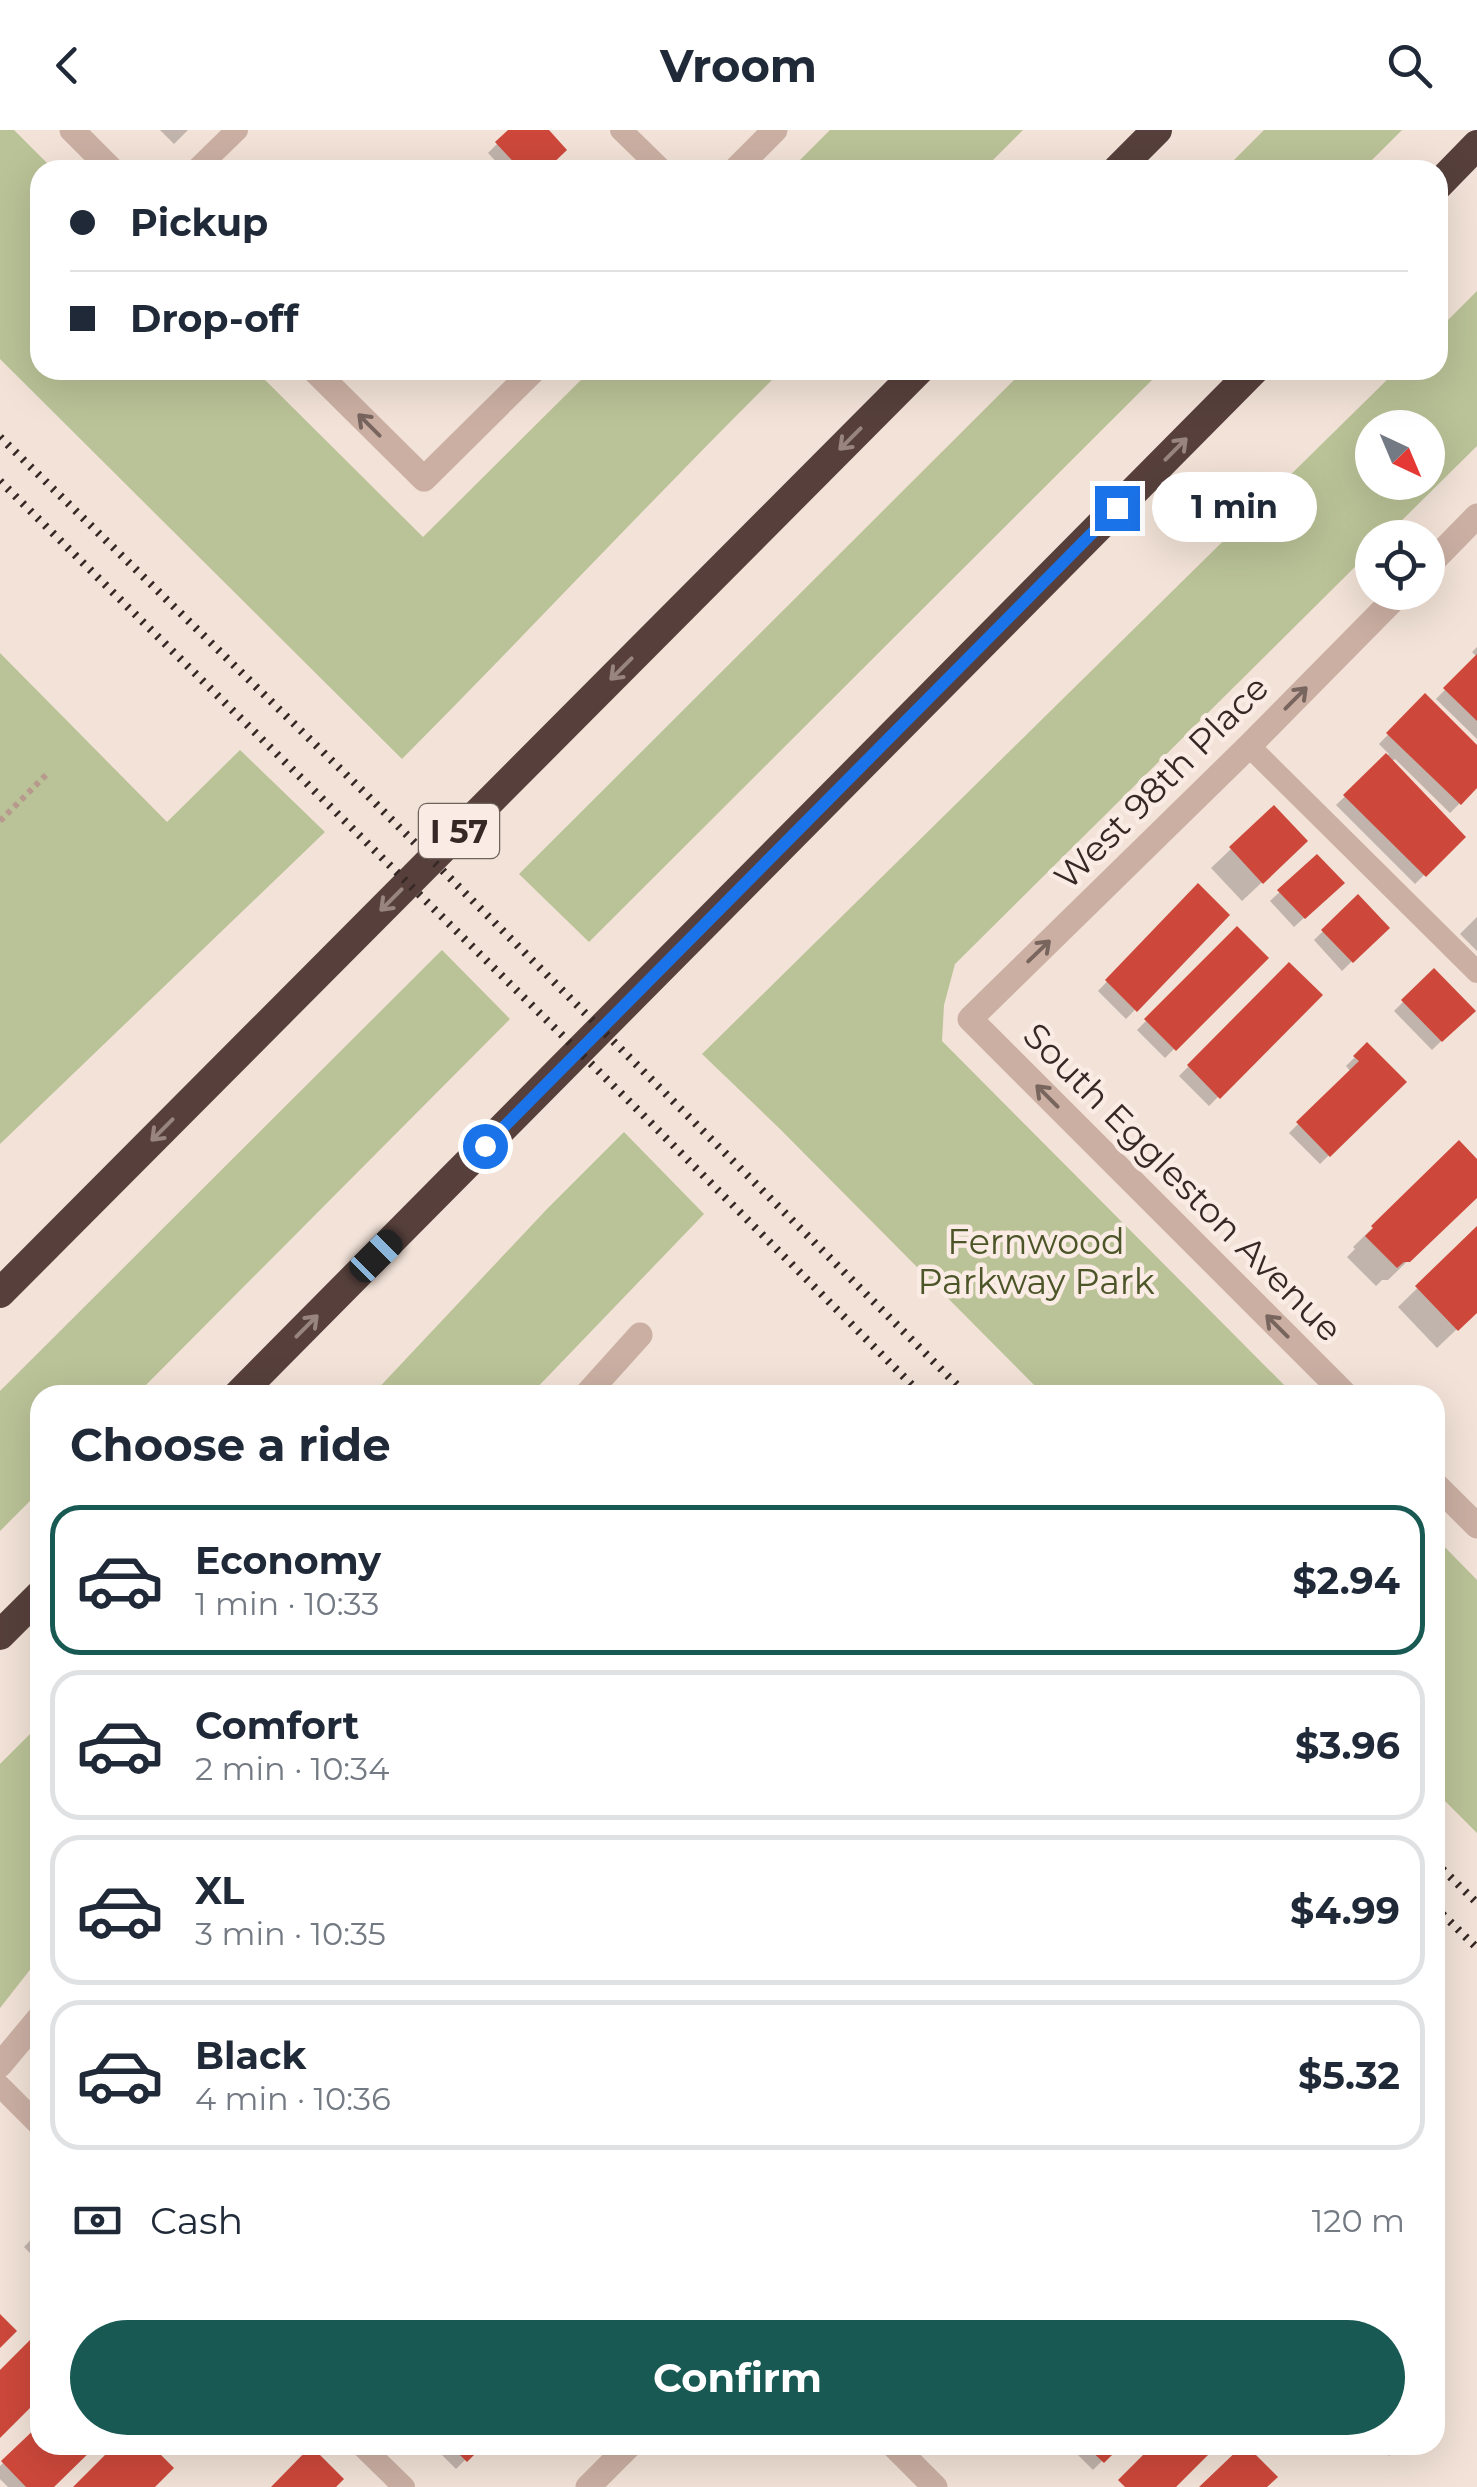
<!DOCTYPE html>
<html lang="en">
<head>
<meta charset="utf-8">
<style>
  body { margin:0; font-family:Montserrat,sans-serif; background:#f2f2f3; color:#1f2937; height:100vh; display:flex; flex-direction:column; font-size:38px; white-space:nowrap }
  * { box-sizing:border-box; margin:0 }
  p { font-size:32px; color:#747a83 }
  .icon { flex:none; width:55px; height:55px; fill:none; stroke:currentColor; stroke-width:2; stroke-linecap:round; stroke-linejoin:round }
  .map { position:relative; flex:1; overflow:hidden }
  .details { position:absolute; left:30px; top:1255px; width:1415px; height:1070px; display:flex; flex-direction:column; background:#fff; border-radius:30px; box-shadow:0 10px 40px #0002 }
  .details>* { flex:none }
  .guide { position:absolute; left:30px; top:30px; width:1418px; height:220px; border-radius:30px; box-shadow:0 10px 40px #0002; display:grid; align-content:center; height:220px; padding:0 40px; background:#fff }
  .needle { width:65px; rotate:136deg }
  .buttons { position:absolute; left:1355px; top:280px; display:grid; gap:20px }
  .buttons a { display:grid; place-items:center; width:90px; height:90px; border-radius:50%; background:#fff; box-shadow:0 10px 40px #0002; font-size:50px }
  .end { position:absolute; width:45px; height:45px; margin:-22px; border:12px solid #1a73e8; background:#fff; box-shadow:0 0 0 5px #fff }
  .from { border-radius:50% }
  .bubble { position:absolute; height:70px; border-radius:35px; background:#fff; box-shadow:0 10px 40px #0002; font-size:32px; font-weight:700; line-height:70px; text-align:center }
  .car { position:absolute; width:30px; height:60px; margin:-30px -15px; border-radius:12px; box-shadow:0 0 8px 2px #0007; background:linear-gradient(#222 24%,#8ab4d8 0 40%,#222 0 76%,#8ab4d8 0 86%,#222 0) }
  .guide b { display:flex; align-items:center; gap:35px; height:95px; font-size:38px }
  .guide b+b { border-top:2px solid #e0e1e3 }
  .guide i { width:25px; height:25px; background:#1f2937 }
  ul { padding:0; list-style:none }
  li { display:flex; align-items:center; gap:30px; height:150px; margin:0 20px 15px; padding:0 20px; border:5px solid #e0e1e3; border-radius:30px }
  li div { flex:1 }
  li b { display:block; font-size:38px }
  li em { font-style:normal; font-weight:700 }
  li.selected { border-color:#195953 }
  li>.icon { width:90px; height:90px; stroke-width:1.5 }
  h2 { padding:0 40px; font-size:45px; line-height:120px }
  .pay { display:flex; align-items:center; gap:25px; height:110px; padding:0 40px; font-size:38px }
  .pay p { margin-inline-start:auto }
  .action { display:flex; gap:20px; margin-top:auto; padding:20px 40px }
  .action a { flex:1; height:115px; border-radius:60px; background:#195953; color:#fff; font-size:40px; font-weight:700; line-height:115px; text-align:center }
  header { display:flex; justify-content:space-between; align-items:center; height:130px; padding:0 40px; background:#fff; font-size:45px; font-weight:700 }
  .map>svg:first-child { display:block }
  .green { fill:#bac297; fill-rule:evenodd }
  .shadow { fill:#0003 }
  .building { fill:#cd483b }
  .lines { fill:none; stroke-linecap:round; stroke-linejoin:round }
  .path { stroke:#b7998d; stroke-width:6; stroke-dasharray:5 5; stroke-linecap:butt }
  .lane { stroke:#cbafa3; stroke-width:22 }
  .street { stroke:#cbafa3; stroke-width:25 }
  .highway { stroke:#57403c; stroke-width:30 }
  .rail { stroke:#352825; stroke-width:8; stroke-dasharray:2.5 8; stroke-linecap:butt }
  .oneway { stroke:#78655e }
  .oneway2 { stroke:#98857f }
  .route { stroke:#1a73e8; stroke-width:12 }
  .labels { text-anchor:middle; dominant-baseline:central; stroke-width:9; stroke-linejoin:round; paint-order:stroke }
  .shield { fill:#faece4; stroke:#70635e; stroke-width:2.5 }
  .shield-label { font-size:32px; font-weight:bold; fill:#352825 }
  .street-label { font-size:35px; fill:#352825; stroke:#faece4 }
  .park-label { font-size:35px; fill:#4b5528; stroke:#faece4 }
</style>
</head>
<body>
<header><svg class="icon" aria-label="back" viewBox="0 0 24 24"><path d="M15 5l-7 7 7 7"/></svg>Vroom<svg class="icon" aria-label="search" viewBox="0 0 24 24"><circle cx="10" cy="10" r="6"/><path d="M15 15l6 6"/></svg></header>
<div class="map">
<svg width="1477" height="2357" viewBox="0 0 1477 2357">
  <rect width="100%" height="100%" fill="#f2e2d7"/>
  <!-- green -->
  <g class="green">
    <path d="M 0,0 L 14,0 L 54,40 L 40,40 L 40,240 L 255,240 L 423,407 L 591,240 L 782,240 C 653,368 530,500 402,629 L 0,229 Z"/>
    <path d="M 830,0 L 1023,0 L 983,40 L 790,40 Z"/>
    <path d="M 1264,0 L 1402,0 L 1362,40 L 1224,40 Z"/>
    <path d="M 1477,161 L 1477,316 L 1385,407 L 1372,408 L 1372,420 L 955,834 L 944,875 L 942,911 L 1294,1265 L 1044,1265 L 779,998 L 702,924 L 1397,240 L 1438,240 L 1438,200 ZM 1372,298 L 1428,298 L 1428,352 L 1372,352 Z"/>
    <path d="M 1024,240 L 1162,240 L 589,812 L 519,744 Z"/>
    <path d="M 0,523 L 167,692 L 240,620 L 325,702 L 0,1014 Z"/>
    <path d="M 442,820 L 510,889 L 136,1265 L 40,1265 L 40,1361 L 0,1401 L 0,1261 Z"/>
    <path d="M 624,1002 L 704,1084 L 530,1265 L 372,1265 L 547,1079 Z"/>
    <path d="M 1435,1407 L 1477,1450 L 1477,1703 L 1435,1661 Z"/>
    <path d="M 40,1594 L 40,1827 L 0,1878 L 0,1634 Z"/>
  </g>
  <!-- shadow -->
  <g class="shadow">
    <path d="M 160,0 L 188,0 L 174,14 Z"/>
    <path d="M 511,0 L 545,0 L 543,40 L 504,40 L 488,23 Z"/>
    <path d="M 1477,517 L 1477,609 L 1436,569 L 1477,527 L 1472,522 Z"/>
    <path d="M 1425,567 L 1477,619 L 1477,656 L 1450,683 L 1395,629 L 1391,632 L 1463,706 L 1415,754 L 1336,675 L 1389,624 L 1379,614 Z"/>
    <path d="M 1274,678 L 1286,730 L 1242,771 L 1211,738 Z"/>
    <path d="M 1317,727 L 1342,753 L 1294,797 L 1270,771 Z"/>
    <path d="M 1198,756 L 1227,785 L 1126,889 L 1098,861 Z"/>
    <path d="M 1358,767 L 1386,798 L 1342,841 L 1314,810 Z"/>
    <path d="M 1477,787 L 1477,821 L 1460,804 Z"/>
    <path d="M 1237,799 L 1265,828 L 1165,928 L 1137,900 Z"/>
    <path d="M 1289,835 L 1319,865 L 1209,976 L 1179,946 Z"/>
    <path d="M 1434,841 L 1472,881 L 1432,920 L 1394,881 Z"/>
    <path d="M 1367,915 L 1403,952 L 1320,1034 L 1289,1003 L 1351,942 L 1346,936 Z"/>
    <path d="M 1459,1014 L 1477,1033 L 1477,1064 L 1388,1150 L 1382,1150 L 1376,1156 L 1347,1127 L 1355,1119 L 1353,1117 Z"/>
    <path d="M 1477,1100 L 1477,1180 L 1437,1218 L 1398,1177 Z"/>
    <path d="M 40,2100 L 40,2133 L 24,2117 Z"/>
    <path d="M 40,2297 L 40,2315 L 93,2315 L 51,2357 L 8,2357 L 0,2349 L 0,2336 Z"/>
    <path d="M 432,2315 L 480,2315 L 456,2339 Z"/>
    <path d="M 1068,2315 L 1118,2315 L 1093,2340 Z"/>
    <path d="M 1378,2315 L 1401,2315 L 1389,2326 Z"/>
  </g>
  <!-- building -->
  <g class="building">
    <path d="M 508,0 L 549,0 L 567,20 L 546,40 L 521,40 L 495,12 Z"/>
    <path d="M 1477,524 L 1477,591 L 1443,558 Z"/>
    <path d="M 1425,563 L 1477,615 L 1477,658 L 1461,675 L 1386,603 Z"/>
    <path d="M 1386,623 L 1466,707 L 1426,747 L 1343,665 Z"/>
    <path d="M 1274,675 L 1308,711 L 1263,754 L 1229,717 Z"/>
    <path d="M 1317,724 L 1345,753 L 1305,789 L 1277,760 Z"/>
    <path d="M 1198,753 L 1230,785 L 1137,882 L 1105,850 Z"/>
    <path d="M 1358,764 L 1390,798 L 1353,833 L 1321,800 Z"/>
    <path d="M 1237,796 L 1269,828 L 1176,921 L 1144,889 Z"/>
    <path d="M 1289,832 L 1323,865 L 1220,969 L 1187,935 Z"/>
    <path d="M 1434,838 L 1476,881 L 1442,912 L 1401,870 Z"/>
    <path d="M 1367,912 L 1407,952 L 1330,1027 L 1296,992 L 1359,931 L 1353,926 Z"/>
    <path d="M 1459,1010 L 1477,1029 L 1477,1068 L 1410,1132 L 1404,1132 L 1397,1138 L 1365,1106 L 1373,1098 L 1371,1096 Z"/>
    <path d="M 1477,1096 L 1477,1183 L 1458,1201 L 1415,1156 Z"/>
    <path d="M 0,2184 L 17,2201 L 0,2218 Z"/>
    <path d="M 40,2200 L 40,2268 L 0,2308 L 0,2240 Z"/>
    <path d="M 40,2294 L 40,2315 L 97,2315 L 54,2357 L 26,2357 L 1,2331 Z"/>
    <path d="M 115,2315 L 151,2315 L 174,2338 L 155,2357 L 73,2357 Z"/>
    <path d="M 450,2315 L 484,2315 L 467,2332 Z"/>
    <path d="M 1085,2315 L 1122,2315 L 1104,2333 Z"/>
    <path d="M 1153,2315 L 1218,2315 L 1176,2357 L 1125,2357 L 1118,2350 Z"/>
    <path d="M 1243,2315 L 1246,2315 L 1278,2347 L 1267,2357 L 1199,2357 Z"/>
    <path d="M 311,2316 L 344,2349 L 336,2357 L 271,2357 Z"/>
  </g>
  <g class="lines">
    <!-- path -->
    <path class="path" d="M 0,691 L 46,645"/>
    <!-- lane -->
    <g class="lane">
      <path d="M 621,0 L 662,40"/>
      <path d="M 196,40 L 237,0"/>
      <path d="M 1249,616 L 1477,842"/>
      <path d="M 0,1956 L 40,1996"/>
      <path d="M 361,2315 L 404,2357"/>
    </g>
    <!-- street -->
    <g class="street">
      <path d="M 72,0 L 112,40"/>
      <path d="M 735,40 L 775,0"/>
      <path d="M 314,240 L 424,349 L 534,240"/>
      <path d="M 1428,436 L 1477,386"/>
      <path d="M 586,1265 L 640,1205"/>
      <path d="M 1346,1265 L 970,889 L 1249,616 L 1401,462"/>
      <path d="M 1435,1354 L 1477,1396"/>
      <path d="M 0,1935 L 40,1887"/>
      <path d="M 893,2315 L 935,2357"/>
      <path d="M 588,2357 L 630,2315"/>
    </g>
    <!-- highway -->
    <g class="highway">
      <path d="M 1117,40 L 1157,0"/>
      <path d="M 1438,55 L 1477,15"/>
      <path d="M 0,1163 L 919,240"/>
      <path d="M 238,1265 L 1254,240"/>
      <path d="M 0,1505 L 40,1465"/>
    </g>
    <!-- rail -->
    <g class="rail">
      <path d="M 0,307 L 366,664 L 967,1265"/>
      <path d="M 0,351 L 642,984 L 922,1265"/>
      <path d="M 1435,1732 L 1477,1773"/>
      <path d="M 1435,1777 L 1477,1818"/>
    </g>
  </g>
  <!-- one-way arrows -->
  <defs><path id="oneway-shaft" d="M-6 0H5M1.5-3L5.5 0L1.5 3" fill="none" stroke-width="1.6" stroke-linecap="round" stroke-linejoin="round" transform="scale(2.5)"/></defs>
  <g class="oneway">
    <use href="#oneway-shaft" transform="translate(369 295) rotate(-135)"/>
    <use href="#oneway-shaft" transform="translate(1296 568) rotate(-45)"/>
    <use href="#oneway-shaft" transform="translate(1039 821) rotate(-44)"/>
    <use href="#oneway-shaft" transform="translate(1047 966) rotate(-135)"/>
    <use href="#oneway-shaft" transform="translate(1277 1196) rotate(-135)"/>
  </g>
  <g class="oneway2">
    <use href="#oneway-shaft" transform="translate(850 309) rotate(135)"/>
    <use href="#oneway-shaft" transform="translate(1176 319) rotate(-45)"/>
    <use href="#oneway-shaft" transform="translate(621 539) rotate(135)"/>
    <use href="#oneway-shaft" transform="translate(391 770) rotate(135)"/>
    <use href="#oneway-shaft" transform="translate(162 1000) rotate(135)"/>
    <use href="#oneway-shaft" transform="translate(307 1196) rotate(-45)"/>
  </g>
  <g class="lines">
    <!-- route -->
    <path class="route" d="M 485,1016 L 1117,378"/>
  </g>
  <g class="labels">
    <!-- shield labels -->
    <rect class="shield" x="419" y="674" width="80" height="54" rx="8"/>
    <g class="shield-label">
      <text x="459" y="701">I 57</text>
    </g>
    <!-- street labels -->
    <g class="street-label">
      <text transform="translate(1161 652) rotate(-45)">West 98th Place</text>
      <text transform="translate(1183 1052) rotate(45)">South Eggleston Avenue</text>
    </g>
    <!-- park labels -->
    <g class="park-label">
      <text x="1036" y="1111">Fernwood<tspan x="1036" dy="40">Parkway Park</tspan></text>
    </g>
  </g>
</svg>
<div class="buttons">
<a><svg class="needle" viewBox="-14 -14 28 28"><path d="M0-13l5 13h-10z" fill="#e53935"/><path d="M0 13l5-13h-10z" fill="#747a83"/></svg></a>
<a><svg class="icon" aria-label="locate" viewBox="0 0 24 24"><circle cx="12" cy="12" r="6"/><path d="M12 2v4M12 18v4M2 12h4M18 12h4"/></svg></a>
</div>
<i class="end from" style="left:485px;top:1016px"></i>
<i class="end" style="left:1117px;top:378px"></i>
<div class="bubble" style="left:1152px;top:342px;width:165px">1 min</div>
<i class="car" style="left:376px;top:1126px;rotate:45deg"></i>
<div class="guide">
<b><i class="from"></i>Pickup</b>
<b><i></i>Drop-off</b>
</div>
<section class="details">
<h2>Choose a ride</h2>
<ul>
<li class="selected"><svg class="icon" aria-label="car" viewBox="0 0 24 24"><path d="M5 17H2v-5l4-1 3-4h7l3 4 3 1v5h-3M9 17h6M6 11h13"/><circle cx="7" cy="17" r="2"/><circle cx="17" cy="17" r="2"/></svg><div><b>Economy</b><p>1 min · 10:33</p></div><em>$2.94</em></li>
<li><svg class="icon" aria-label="car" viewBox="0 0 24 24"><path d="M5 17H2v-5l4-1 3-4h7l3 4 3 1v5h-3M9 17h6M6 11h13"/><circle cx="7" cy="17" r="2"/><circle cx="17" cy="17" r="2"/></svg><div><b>Comfort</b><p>2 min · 10:34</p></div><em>$3.96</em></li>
<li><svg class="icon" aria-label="car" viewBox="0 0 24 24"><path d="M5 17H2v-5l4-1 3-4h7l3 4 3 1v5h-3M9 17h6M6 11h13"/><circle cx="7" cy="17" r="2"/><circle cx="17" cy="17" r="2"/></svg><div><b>XL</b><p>3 min · 10:35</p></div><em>$4.99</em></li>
<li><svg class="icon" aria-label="car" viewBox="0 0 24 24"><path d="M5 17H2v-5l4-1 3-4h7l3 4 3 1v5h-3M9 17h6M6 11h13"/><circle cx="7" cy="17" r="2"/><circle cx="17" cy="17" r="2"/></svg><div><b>Black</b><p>4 min · 10:36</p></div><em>$5.32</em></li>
</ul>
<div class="pay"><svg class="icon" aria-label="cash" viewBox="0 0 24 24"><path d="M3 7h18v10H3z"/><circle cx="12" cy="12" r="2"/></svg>Cash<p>120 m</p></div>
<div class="action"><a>Confirm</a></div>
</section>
</div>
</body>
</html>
